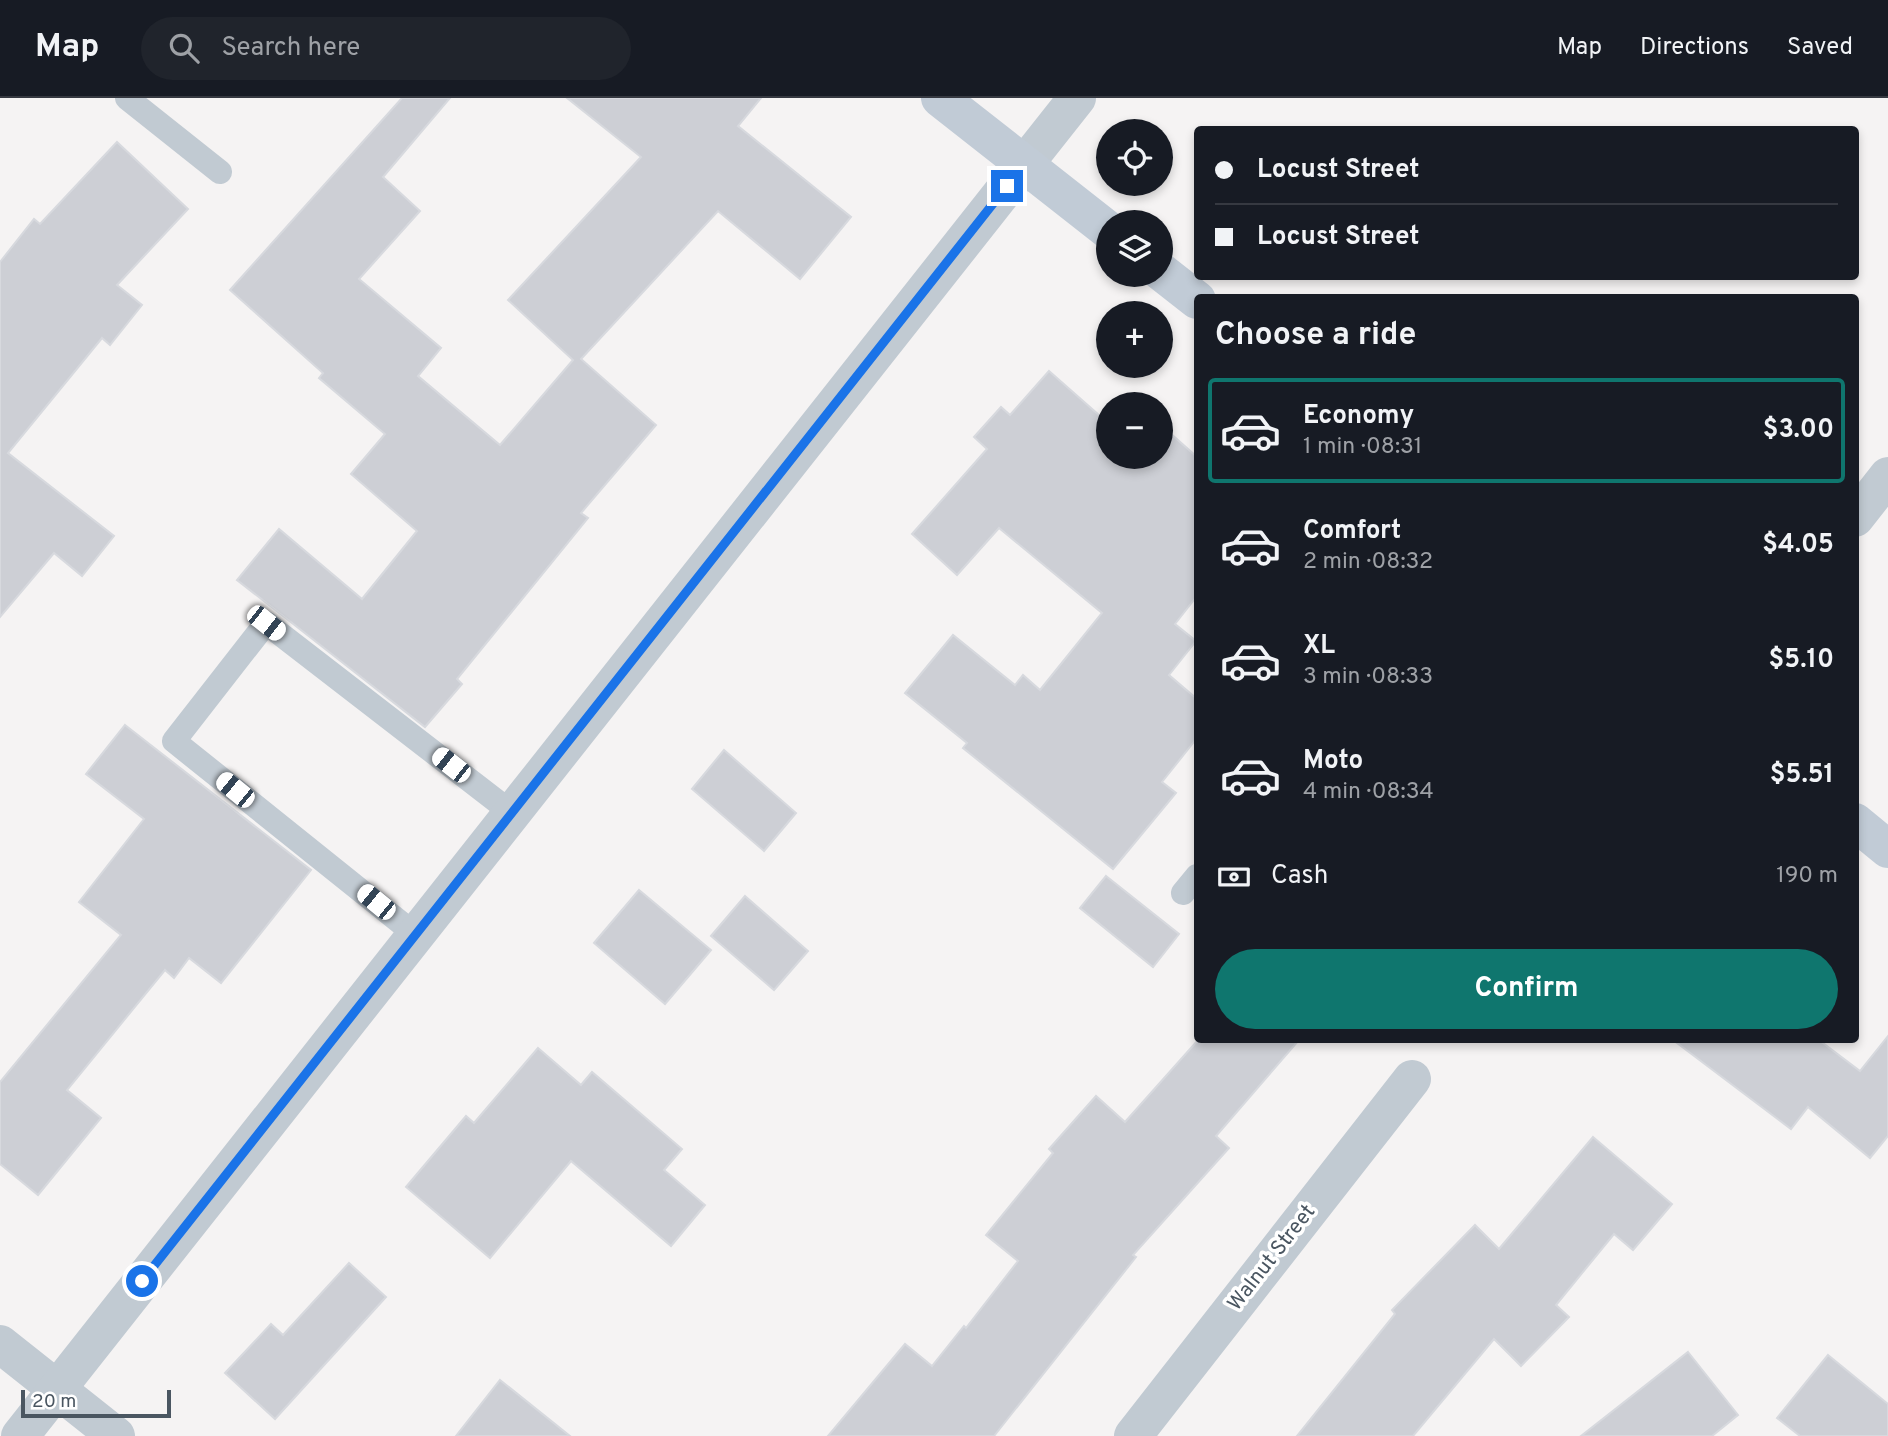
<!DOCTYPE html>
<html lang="en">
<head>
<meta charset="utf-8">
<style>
  body { margin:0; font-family:Overpass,sans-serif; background:#20242c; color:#f1f3f6; height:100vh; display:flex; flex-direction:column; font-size:26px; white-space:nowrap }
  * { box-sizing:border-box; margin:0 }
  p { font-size:23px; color:#9ea1a6 }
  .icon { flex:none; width:38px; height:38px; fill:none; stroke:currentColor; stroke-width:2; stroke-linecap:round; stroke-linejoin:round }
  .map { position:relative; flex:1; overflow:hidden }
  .details { position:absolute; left:1194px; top:196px; width:665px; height:749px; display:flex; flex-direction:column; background:#171b24; border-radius:7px; box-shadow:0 4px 10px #0003 }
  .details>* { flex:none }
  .top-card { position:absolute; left:1194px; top:28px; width:665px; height:154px; border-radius:7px; box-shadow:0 4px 10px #0003; display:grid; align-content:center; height:154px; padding:0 21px; background:#171b24 }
  .tools { position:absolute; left:1096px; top:21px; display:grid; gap:14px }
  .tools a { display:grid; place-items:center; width:77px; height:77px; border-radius:50%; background:#171b24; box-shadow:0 4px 10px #0003; font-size:35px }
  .scale { position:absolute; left:21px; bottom:18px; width:150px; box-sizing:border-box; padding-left:7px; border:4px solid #4a5661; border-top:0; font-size:19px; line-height:24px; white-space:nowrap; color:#4a5661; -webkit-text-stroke:5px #fff; paint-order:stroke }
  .end { position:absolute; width:32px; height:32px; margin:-16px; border:9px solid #1a73e8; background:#fff; box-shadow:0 0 0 4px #fff }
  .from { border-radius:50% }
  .car { position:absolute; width:21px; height:42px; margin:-21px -10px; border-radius:9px; box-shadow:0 0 5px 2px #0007; background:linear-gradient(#fff 24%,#345 0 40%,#fff 0 76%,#345 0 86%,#fff 0) }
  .top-card b { display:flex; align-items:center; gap:24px; height:66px; font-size:26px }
  .top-card b+b { border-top:2px solid #363941 }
  .top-card i { width:18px; height:18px; background:#f1f3f6 }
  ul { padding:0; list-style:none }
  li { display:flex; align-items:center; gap:21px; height:105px; margin:0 14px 10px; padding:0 7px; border:4px solid transparent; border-radius:7px }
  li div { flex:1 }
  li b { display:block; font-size:26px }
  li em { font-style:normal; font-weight:700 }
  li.active { border-color:#0f766e }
  li>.icon { width:63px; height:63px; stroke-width:1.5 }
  h2 { padding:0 21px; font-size:32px; line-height:84px }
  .pay { display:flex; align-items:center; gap:18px; height:77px; padding:0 21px; font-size:26px }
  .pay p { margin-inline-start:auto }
  .primary-button { display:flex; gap:14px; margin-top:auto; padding:14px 21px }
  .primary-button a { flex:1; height:80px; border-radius:42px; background:#0f766e; color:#fff; font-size:28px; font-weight:700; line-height:80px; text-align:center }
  header { display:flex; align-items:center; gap:42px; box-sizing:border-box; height:98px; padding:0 35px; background:#171b24; border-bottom:2px solid #363941 }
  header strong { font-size:33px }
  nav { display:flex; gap:38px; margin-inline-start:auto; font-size:24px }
  .search { width:490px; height:63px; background:#20242c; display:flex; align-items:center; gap:18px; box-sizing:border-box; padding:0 24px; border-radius:38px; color:#9ea1a6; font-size:26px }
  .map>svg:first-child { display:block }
  .building { fill:#cdcfd5; stroke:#d7d9de; stroke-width:2 }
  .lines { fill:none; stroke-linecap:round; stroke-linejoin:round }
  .lane { stroke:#c1cad2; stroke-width:24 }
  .street { stroke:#c1cad2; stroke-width:38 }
  .secondary { stroke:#c1cbd6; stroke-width:38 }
  .route { stroke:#1a73e8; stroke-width:9 }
  .labels { text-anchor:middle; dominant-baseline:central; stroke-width:7; stroke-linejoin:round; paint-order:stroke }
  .street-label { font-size:21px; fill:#4a5661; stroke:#fff }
</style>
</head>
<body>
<header>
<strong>Map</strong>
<div class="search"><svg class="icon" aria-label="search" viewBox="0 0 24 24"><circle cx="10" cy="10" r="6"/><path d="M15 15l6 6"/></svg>Search here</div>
<nav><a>Map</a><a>Directions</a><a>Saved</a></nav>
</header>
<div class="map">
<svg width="1888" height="1338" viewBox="0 0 1888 1338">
  <rect width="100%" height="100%" fill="#f5f3f3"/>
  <!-- building -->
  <g class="building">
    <path d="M 402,0 L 450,0 L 383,79 L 420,113 L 359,181 L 441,250 L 418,278 L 500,347 L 573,262 L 508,202 L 641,59 L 567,0 L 761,0 L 738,28 L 851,119 L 800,181 L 718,113 L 581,261 L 656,327 L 581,415 L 588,420 L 457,581 L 462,586 L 425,629 L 237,482 L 279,431 L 362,501 L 417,433 L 351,376 L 385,336 L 319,280 L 323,275 L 230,192 Z"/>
    <path d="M 117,44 L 188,111 L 117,187 L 142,207 L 110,247 L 102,240 L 8,355 L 114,438 L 82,478 L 54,455 L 0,519 L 0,164 L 34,121 L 40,126 Z"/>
    <path d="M 1049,273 L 1108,325 L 1108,359 L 1145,359 L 1148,362 L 1160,359 L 1160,347 L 1170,335 L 1197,359 L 1197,498 L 1175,526 L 1196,543 L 1169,577 L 1197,601 L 1197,640 L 1162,684 L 1176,695 L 1113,771 L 963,650 L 967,645 L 905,595 L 953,537 L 1015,587 L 1023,577 L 1040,592 L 1102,515 L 999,430 L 957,477 L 912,436 L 987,351 L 974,339 L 1001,309 L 1010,317 Z"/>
    <path d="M 125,627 L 311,772 L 221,885 L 189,860 L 174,880 L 165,872 L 67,992 L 101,1020 L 38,1097 L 0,1066 L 0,984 L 121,837 L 79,804 L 144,721 L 86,676 Z"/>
    <path d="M 724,652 L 796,715 L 764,753 L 692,691 Z"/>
    <path d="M 1106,778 L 1179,836 L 1153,869 L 1080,810 Z"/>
    <path d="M 639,792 L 711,852 L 665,906 L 594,845 Z"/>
    <path d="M 745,798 L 808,853 L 774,892 L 711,838 Z"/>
    <path d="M 1888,938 L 1888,1038 L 1870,1060 L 1808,1009 L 1791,1031 L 1673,942 L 1819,942 L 1860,973 Z"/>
    <path d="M 1198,942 L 1299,942 L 1216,1038 L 1229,1050 L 1133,1157 L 1136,1159 L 994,1338 L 828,1338 L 905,1246 L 932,1268 L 964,1228 L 966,1230 L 1018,1163 L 986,1137 L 1053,1055 L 1049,1051 L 1096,998 L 1125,1024 Z"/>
    <path d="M 538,950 L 581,987 L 592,974 L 682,1051 L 664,1072 L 705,1107 L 671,1148 L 571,1063 L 490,1160 L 406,1089 L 466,1018 L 474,1025 Z"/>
    <path d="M 1593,1039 L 1672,1106 L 1633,1152 L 1614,1136 L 1556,1207 L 1569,1219 L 1521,1268 L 1494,1241 L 1413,1338 L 1297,1338 L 1395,1216 L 1392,1212 L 1475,1127 L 1499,1151 Z"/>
    <path d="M 349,1165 L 386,1199 L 275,1321 L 225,1275 L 271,1226 L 283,1237 Z"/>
    <path d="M 1688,1254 L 1738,1317 L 1712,1338 L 1581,1338 Z"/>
    <path d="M 1828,1257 L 1888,1306 L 1888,1338 L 1800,1338 L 1777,1320 Z"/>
    <path d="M 500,1282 L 570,1338 L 456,1338 Z"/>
  </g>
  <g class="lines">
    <!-- lane -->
    <g class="lane">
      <path d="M 127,0 L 220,74"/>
      <path d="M 1183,795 L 1197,778"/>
      <path d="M 416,837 L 174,643 L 266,525 L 512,715"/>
    </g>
    <!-- street -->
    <g class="street">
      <path d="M 1855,420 L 1888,378"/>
      <path d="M 0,1246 L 116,1338"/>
      <path d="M 20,1338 L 1077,0"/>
      <path d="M 1133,1338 L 1412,981"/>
    </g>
    <!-- secondary -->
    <g class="secondary">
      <path d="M 940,0 L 1108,132"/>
      <path d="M 1160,173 L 1197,202"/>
      <path d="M 1855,724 L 1888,751"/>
    </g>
  </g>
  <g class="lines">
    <!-- route -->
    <path class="route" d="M 142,1183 L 1007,88"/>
  </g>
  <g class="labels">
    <!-- street labels -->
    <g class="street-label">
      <text transform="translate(1272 1160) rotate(-52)">Walnut Street</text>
    </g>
  </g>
</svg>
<div class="tools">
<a><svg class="icon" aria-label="locate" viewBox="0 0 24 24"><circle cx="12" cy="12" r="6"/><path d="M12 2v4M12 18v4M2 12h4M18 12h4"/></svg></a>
<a><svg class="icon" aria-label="layers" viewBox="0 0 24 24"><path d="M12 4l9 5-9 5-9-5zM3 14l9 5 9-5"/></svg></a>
<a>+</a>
<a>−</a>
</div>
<div class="scale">20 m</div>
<i class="end from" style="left:142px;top:1183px"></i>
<i class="end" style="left:1007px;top:88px"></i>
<i class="car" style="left:266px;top:525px;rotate:128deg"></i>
<i class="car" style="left:451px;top:667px;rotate:308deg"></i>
<i class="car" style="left:235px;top:692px;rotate:309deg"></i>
<i class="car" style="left:376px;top:804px;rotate:309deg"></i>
<div class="top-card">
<b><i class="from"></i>Locust Street</b>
<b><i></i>Locust Street</b>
</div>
<section class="details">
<h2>Choose a ride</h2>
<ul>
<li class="active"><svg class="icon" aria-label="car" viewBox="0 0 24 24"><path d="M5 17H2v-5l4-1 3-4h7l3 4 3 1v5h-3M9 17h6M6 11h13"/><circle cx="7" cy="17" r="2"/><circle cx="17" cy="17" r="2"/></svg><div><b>Economy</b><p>1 min · 08:31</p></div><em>$3.00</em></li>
<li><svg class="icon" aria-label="car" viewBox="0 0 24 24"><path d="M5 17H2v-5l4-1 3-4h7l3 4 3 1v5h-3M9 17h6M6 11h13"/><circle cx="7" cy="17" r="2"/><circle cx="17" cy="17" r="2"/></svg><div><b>Comfort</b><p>2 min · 08:32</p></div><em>$4.05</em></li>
<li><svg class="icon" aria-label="car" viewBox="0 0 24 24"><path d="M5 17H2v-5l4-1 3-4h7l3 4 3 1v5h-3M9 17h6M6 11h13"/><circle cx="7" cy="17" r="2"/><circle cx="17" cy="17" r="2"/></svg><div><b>XL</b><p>3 min · 08:33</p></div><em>$5.10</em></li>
<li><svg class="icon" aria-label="car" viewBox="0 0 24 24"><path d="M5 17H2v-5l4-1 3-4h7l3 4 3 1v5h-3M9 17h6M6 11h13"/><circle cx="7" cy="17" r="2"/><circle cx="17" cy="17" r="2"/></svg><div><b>Moto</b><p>4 min · 08:34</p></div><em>$5.51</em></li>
</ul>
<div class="pay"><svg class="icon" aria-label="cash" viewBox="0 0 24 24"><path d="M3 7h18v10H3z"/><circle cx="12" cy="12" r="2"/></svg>Cash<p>190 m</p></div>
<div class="primary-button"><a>Confirm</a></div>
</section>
</div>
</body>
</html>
